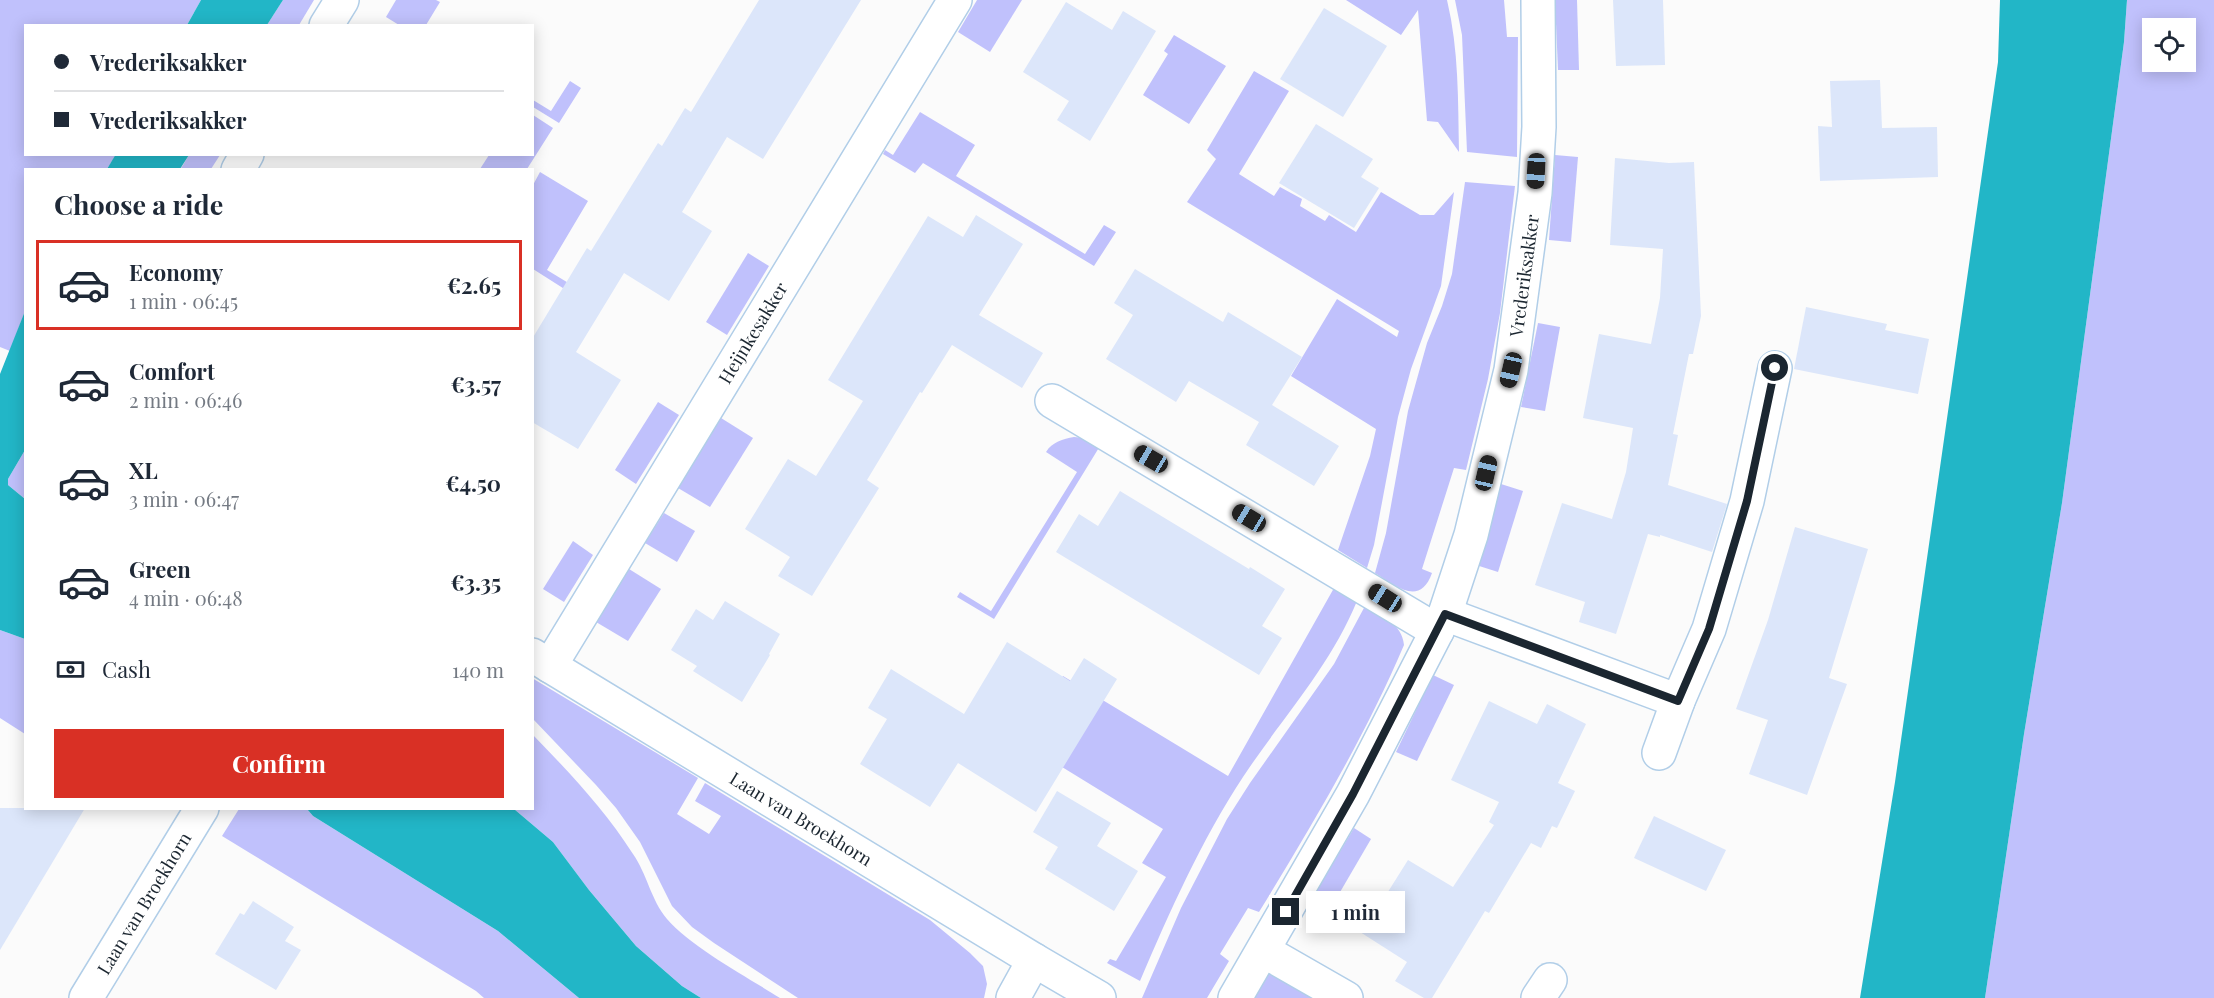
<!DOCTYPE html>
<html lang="en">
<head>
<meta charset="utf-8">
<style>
  body { margin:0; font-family:"Playfair Display",serif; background:#f2f2f3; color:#1f2937; height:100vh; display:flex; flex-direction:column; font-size:22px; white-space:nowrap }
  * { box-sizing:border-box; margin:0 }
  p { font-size:20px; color:#747a83 }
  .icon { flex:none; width:33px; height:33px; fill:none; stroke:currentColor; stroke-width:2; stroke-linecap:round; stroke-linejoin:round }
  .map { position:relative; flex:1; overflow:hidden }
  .drawer { position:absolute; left:24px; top:168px; width:510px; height:642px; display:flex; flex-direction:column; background:#fff; border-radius:0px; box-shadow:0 3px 15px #0003 }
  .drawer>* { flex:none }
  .top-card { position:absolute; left:24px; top:24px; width:510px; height:132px; border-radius:0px; box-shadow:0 3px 15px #0003; display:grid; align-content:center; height:132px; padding:0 30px; background:#fff }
  .fabs { position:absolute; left:2142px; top:18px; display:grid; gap:12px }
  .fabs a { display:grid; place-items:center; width:54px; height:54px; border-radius:0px; background:#fff; box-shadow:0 3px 15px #0003; font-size:30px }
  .end { position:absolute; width:27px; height:27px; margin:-14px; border:8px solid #1b2630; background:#fff; box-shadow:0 0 0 3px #fff }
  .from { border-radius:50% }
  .bubble { position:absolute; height:42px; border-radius:0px; background:#fff; box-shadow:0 3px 15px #0003; font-size:20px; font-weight:700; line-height:42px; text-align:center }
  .car { position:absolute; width:18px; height:36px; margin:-18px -9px; border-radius:8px; box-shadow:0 0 4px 2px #0007; background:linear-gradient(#222 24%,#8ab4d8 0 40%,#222 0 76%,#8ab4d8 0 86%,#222 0) }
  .top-card b { display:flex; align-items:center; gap:21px; height:57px; font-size:22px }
  .top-card b+b { border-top:2px solid #e0e1e3 }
  .top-card i { width:15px; height:15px; background:#1f2937 }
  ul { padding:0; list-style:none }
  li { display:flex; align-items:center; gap:18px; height:90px; margin:0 12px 9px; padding:0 18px; border:3px solid transparent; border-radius:0px }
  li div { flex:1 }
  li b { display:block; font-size:22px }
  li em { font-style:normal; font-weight:700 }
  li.selected { border-color:#d93025 }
  li>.icon { width:54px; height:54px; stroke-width:1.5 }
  h2 { padding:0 30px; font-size:27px; line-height:72px }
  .pay { display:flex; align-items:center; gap:15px; height:66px; padding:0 30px; font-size:22px }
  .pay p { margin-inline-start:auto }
  .cta { display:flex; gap:12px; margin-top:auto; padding:12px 30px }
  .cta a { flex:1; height:69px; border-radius:0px; background:#d93025; color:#fff; font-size:24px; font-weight:700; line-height:69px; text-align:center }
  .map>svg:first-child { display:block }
  .green { fill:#c0c1fc; fill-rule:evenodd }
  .water { fill:#22b6c7 }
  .building { fill:#dce6fa }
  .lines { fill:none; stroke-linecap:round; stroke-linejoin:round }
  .street-casing { stroke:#b1cee8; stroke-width:36 }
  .street { stroke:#fff; stroke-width:33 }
  .route { stroke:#1b2630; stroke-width:8 }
  .labels { text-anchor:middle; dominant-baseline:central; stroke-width:4.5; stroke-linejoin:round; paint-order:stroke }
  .street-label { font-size:18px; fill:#1b2630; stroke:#fff }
</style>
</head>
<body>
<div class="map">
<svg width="2214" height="998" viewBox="0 0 2214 998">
  <rect width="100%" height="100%" fill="#fbfbfb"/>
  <!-- green -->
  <g class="green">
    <path d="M 0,0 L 201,0 L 187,25 L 26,26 L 26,154 L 116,155 L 107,169 L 26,170 L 25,311 L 10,351 L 0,347 Z"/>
    <path d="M 283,0 L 314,0 L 299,25 L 267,25 Z"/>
    <path d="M 396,0 L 436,0 L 440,2 L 426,25 L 399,25 L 386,17 Z"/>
    <path d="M 977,0 L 1022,0 L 990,52 L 958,32 Z"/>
    <path d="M 1346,0 L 1447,0 C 1459,50 1458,101 1459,152 L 1438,122 L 1427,121 L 1418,10 L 1401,35 Z"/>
    <path d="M 1455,0 L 1504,0 L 1507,37 L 1518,37 L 1517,157 L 1467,152 L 1462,35 Z"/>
    <path d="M 1555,0 L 1577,0 L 1579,70 L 1558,70 Z"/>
    <path d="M 2127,0 L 2214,0 L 2214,998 L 1985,998 L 2024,734 L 2062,503 L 2124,42 ZM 2152,28 L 2186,28 L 2186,62 L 2152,62 Z"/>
    <path d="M 1174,35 L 1226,66 L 1189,124 L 1143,95 L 1168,54 L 1164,51 Z"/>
    <path d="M 1254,71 L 1289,91 L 1239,174 L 1274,196 L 1280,187 L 1302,199 L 1300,206 L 1325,221 L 1329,215 L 1356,232 L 1381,192 L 1420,215 L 1434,215 L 1454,192 L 1441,286 L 1411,369 L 1398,417 L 1374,545 L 1367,568 L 1338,550 L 1370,456 L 1376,429 L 1291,376 L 1337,299 L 1397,337 L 1399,331 L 1187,202 L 1216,159 L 1207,150 Z"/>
    <path d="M 570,81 L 581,88 L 559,123 L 533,107 L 533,100 L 551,111 Z"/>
    <path d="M 920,112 L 975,145 L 956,176 L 1085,254 L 1104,225 L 1116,232 L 1094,266 L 923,163 L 915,173 L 883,154 L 885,150 L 893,155 Z"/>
    <path d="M 533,115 L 553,128 L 527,169 L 480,169 L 489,155 L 532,154 Z"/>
    <path d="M 189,155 L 220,155 L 211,169 L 180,170 Z"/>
    <path d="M 1555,155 L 1578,157 L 1571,242 L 1549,240 Z"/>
    <path d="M 540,172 L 588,201 L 547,270 L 603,304 L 599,311 L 533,269 L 533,185 Z"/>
    <path d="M 1465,182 L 1515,186 L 1500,313 L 1488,379 L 1466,470 L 1454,468 L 1422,569 L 1432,573 C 1420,607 1396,586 1375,573 L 1386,533 L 1408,411 L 1427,343 L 1442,306 L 1452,274 Z"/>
    <path d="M 748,253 L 769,266 L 727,335 L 706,322 Z"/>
    <path d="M 1538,323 L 1560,327 L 1545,411 L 1521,407 Z"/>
    <path d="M 658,402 L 679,415 L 636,484 L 615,470 Z"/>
    <path d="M 721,418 L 753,438 L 710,507 L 678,488 Z"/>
    <path d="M 1074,437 L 1085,438 L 1100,446 L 994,619 L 957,597 L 960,592 L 991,611 L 1077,472 L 1046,452 C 1052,442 1063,439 1074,437 Z"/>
    <path d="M 25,450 L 25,499 L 8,485 L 8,479 Z"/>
    <path d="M 1501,484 L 1523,491 L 1498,572 L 1476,565 Z"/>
    <path d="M 664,513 L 695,531 L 677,562 L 645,543 Z"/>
    <path d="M 573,541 L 593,555 L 564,602 L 543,589 Z"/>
    <path d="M 629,569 L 661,589 L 628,641 L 596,622 Z"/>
    <path d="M 1334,588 L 1357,601 C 1330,667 1282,718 1243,777 C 1201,841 1170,911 1140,981 L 1107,963 L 1110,959 L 1116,961 L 1166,877 L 1142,863 L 1163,829 L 1049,759 L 1013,758 L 1063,676 L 1228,776 Z"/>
    <path d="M 1365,606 C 1382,617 1402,623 1404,645 C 1364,739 1312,825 1259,912 L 1248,908 L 1220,954 L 1229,961 L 1207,998 L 1142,998 L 1181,908 L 1227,819 L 1250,783 L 1334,664 Z"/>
    <path d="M 0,630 L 25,639 L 25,734 L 0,718 Z"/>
    <path d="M 1433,675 L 1454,685 L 1417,761 L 1396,752 Z"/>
    <path d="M 532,678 L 698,778 L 677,814 L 709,834 L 721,816 L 695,801 L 705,783 L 930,920 L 970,953 L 983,966 L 987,984 L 984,998 L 798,998 L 714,943 L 692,927 L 672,906 L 640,842 L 616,808 L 596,785 L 533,719 Z"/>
    <path d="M 533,735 C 569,772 605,810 633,854 C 647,874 651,900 667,919 C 691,947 747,977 780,998 L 701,998 L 682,986 L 636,946 L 589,890 L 553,842 L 514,809 L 532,808 Z"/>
    <path d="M 239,809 L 307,809 L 313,816 L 498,931 L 579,998 L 484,998 L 476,991 L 222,836 Z"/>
    <path d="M 1354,828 L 1371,839 L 1329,911 L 1310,902 Z"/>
    <path d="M 1272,972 L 1316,998 L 1250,998 L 1264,976 Z"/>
  </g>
  <!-- water -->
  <g class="water">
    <path d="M 201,0 L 283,0 L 267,25 L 187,25 Z"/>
    <path d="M 2000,0 L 2127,0 L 2124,42 L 2062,503 L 2024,734 L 1985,998 L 1860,998 L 1895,782 L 1998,62 Z"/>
    <path d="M 116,154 L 189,154 L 189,155 L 180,169 L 107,169 Z"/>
    <path d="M 25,311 L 25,450 L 8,479 L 8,485 L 25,499 L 25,639 L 0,630 L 0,374 Z"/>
    <path d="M 307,809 L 514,809 L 553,842 L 589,890 L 636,946 L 682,986 L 701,998 L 579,998 L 498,931 L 313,816 Z"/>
  </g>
  <!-- building -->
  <g class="building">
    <path d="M 759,0 L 861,0 L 763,159 L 727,137 L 682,212 L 712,231 L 669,301 L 624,273 L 576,352 L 621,380 L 578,449 L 532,422 L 532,339 L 587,248 L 591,251 L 658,143 L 662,146 L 685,108 L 691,112 Z"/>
    <path d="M 1613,0 L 1663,0 L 1665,65 L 1616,66 Z"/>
    <path d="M 1066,2 L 1112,30 L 1123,11 L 1156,31 L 1090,141 L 1057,120 L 1069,101 L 1023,72 Z"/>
    <path d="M 1324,8 L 1387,46 L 1343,117 L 1280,79 Z"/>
    <path d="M 1880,80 L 1882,128 L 1937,127 L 1938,177 L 1820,181 L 1818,126 L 1832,127 L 1830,81 Z"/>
    <path d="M 1316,124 L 1373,159 L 1361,177 L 1379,188 L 1354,228 L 1279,183 Z"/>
    <path d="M 1615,158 L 1669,163 L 1694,162 L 1701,316 L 1693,354 L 1689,354 L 1673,434 L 1678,435 L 1668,485 L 1727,504 L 1712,552 L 1660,535 L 1660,537 L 1648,534 L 1616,634 L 1579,622 L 1585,602 L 1535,585 L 1562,503 L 1612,519 L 1626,472 L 1633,428 L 1583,418 L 1599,334 L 1651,344 L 1660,298 L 1663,249 L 1610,245 Z"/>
    <path d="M 976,215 L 1023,244 L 979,315 L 1043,353 L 1022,388 L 952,345 L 922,393 L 920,392 L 867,480 L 879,488 L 812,596 L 778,576 L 790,557 L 745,529 L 788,459 L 816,476 L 863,401 L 828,380 L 928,216 L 963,237 Z"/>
    <path d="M 1135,269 L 1223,322 L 1228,312 L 1302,357 L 1272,405 L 1339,446 L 1314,486 L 1246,445 L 1259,422 L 1189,381 L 1176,402 L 1106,359 L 1133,315 L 1114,303 Z"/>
    <path d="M 1806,307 L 1887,324 L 1885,330 L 1929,339 L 1918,394 L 1794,369 Z"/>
    <path d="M 1120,491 L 1249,569 L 1250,567 L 1285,589 L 1262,626 L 1282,638 L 1259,675 L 1056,552 L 1079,514 L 1098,526 Z"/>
    <path d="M 1795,527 L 1868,549 L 1829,678 L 1847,684 L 1807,795 L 1749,774 L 1768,720 L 1736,709 L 1768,620 Z"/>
    <path d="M 725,601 L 780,634 L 769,654 L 770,655 L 742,702 L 693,671 L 697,666 L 671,650 L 696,609 L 713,620 Z"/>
    <path d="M 1007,642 L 1070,681 L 1084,658 L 1117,679 L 1036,812 L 958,763 L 930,807 L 860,764 L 887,719 L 868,708 L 891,669 L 964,714 Z"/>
    <path d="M 1489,701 L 1537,724 L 1547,704 L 1586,724 L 1558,783 L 1575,791 L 1557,828 L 1552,826 L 1541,848 L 1531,843 L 1489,913 L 1485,911 L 1432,998 L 1424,998 L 1395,981 L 1407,962 L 1360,932 L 1384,894 L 1386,895 L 1408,860 L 1453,887 L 1494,825 L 1489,822 L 1499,802 L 1451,780 Z"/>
    <path d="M 1057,791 L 1111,823 L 1097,846 L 1138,871 L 1114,911 L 1045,869 L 1058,847 L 1033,832 Z"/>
    <path d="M 0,808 L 85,808 L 0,950 Z"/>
    <path d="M 1654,816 L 1726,850 L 1706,891 L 1634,858 Z"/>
    <path d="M 253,901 L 294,927 L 285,941 L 301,950 L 276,990 L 215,954 L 240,913 L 244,915 Z"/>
  </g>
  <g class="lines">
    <defs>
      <g id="street">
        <path d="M 326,26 L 342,0"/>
        <path d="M 238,170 L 247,154"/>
        <path d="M 1052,401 L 1437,631"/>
        <path d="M 1445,614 L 1678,701"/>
        <path id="s1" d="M 532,655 L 1034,960 L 1013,998"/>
        <path id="s2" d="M 550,666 L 955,0"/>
        <path d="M 1659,753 L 1678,701 L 1709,629 L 1747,501 L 1775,368"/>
        <path d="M 1264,951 L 1346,998"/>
        <path d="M 1034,960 L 1099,998"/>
        <path id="s3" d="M 86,998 L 202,808"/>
        <path id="s4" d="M 1235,998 L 1353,794 L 1437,631 L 1445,614 L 1471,535 L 1511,370 L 1535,193 L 1539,127 L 1538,0"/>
        <path d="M 1538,998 L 1550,980"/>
      </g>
    </defs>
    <!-- street casing -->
    <use href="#street" class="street-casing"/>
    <!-- street -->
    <use href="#street" class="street"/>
  </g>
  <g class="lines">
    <!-- route -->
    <path class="route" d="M 1286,912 L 1353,794 L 1445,614 L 1678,701 L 1709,629 L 1747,501 L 1775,368"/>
  </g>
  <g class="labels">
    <!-- street labels -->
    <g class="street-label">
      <text stroke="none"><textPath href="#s4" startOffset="786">Vrederiksakker</textPath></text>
      <text stroke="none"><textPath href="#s2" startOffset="390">Heijnkesakker</textPath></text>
      <text stroke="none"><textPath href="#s1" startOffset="315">Laan van Broekhorn</textPath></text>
      <text stroke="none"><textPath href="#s3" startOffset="111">Laan van Broekhorn</textPath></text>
    </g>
  </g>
</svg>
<div class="fabs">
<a><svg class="icon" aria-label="locate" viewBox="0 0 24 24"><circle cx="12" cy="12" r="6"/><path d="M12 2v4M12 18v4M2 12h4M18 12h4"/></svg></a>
</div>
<i class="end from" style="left:1775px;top:368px"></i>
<i class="end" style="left:1286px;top:912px"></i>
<div class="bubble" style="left:1306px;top:891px;width:99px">1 min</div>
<i class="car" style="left:1536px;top:171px;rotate:183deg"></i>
<i class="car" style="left:1511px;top:370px;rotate:193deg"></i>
<i class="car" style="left:1151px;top:459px;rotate:300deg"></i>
<i class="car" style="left:1486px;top:473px;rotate:13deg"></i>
<i class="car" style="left:1249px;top:518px;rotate:301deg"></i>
<i class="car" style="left:1385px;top:598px;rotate:302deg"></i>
<div class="top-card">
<b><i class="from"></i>Vrederiksakker</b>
<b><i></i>Vrederiksakker</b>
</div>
<section class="drawer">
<h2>Choose a ride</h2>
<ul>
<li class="selected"><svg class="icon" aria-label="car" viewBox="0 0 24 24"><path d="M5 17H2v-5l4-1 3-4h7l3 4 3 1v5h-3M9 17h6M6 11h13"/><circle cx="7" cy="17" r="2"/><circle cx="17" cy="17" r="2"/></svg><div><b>Economy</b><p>1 min · 06:45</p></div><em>€2.65</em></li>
<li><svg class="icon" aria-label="car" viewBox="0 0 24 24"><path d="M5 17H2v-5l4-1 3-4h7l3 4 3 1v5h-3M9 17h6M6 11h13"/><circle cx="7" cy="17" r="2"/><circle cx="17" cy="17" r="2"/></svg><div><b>Comfort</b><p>2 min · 06:46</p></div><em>€3.57</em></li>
<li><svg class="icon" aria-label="car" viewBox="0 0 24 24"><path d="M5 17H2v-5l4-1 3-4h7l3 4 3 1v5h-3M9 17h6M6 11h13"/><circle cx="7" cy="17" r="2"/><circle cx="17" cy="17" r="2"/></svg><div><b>XL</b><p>3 min · 06:47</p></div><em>€4.50</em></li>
<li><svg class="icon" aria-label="car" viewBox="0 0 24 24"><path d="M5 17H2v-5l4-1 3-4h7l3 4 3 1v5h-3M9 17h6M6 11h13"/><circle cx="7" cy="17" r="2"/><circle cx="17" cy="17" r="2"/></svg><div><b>Green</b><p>4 min · 06:48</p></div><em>€3.35</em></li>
</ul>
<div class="pay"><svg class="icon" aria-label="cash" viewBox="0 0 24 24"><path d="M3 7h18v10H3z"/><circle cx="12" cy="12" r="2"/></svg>Cash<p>140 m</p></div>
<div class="cta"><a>Confirm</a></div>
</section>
</div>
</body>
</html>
